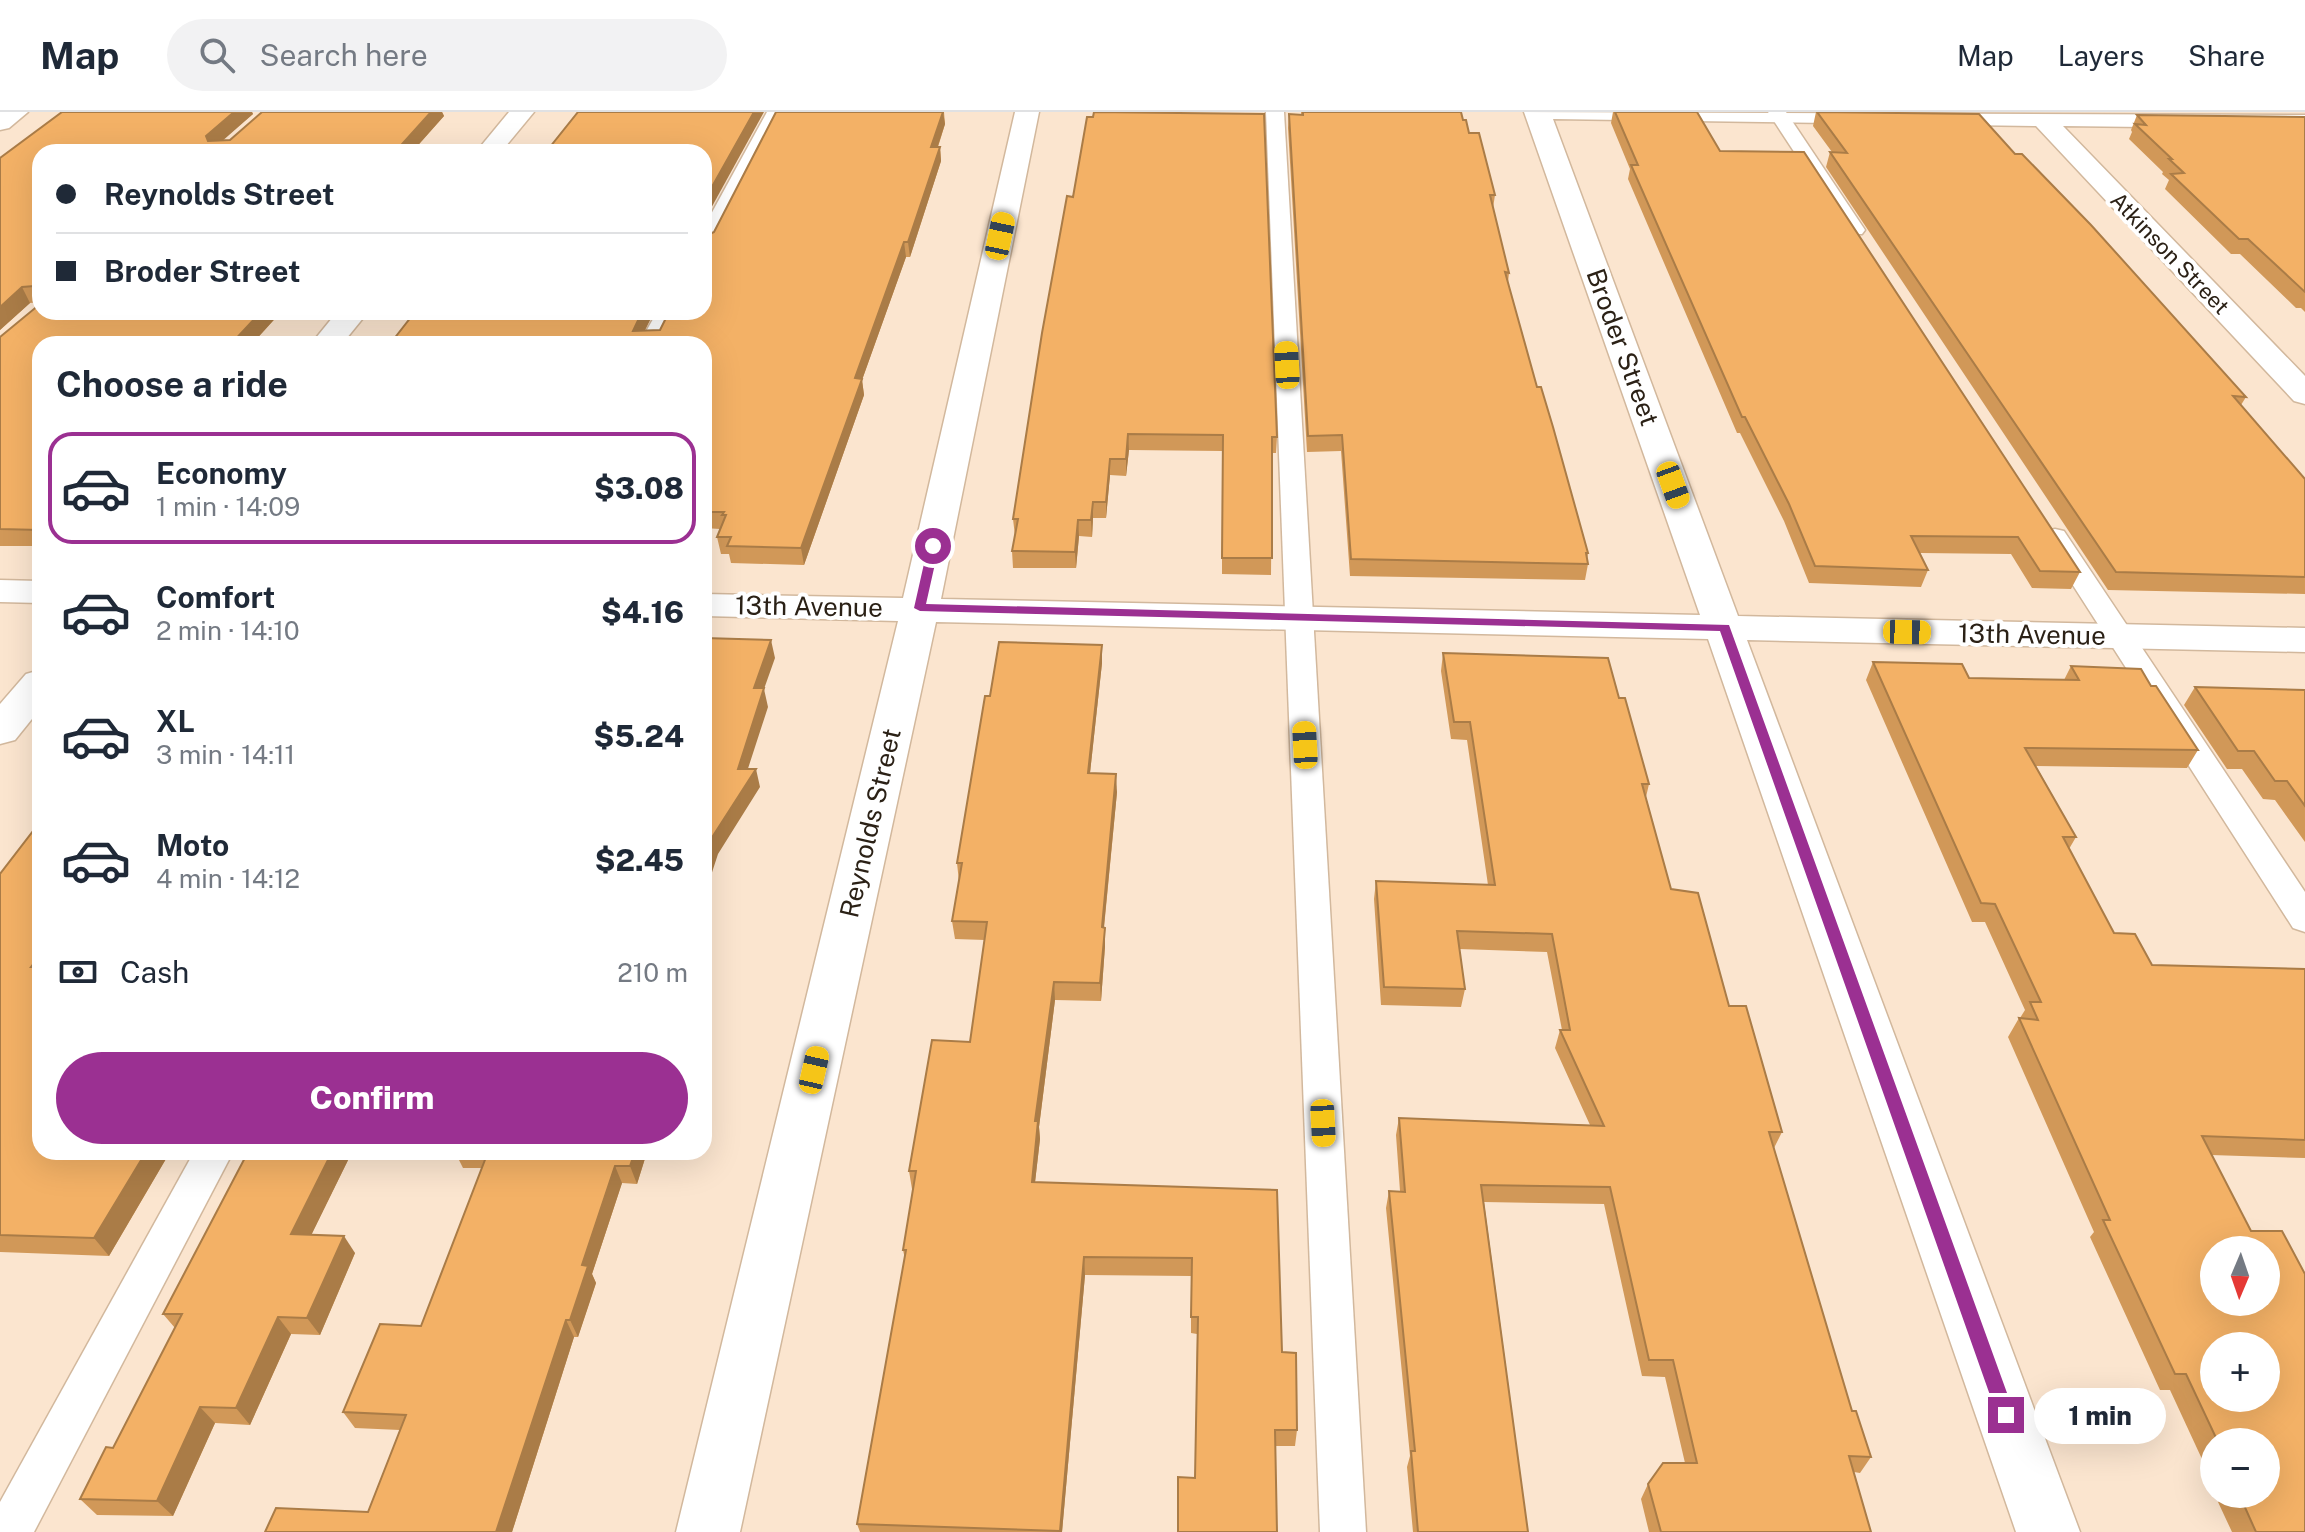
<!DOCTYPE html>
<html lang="en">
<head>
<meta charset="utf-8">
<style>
  body { margin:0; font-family:"Public Sans",sans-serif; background:#f2f2f3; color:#1f2937; height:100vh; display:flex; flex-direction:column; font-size:30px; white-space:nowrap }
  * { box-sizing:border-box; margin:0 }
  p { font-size:26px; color:#747a83 }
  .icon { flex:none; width:44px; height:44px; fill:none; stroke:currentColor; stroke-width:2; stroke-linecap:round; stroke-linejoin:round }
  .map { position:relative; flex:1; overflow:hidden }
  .drawer { position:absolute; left:32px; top:224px; width:680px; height:824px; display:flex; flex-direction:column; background:#fff; border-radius:24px; box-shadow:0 8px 32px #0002 }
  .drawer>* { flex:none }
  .hud { position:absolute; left:32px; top:32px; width:680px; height:176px; border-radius:24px; box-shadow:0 8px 32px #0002; display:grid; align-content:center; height:176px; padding:0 24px; background:#fff }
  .needle { width:52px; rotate:182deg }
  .tools { position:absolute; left:2200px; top:1124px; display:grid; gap:16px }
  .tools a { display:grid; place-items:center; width:80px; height:80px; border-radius:50%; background:#fff; box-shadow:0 8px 32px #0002; font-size:40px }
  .end { position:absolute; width:36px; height:36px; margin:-18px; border:10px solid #9b3092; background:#fff; box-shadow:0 0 0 4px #fff }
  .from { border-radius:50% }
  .bubble { position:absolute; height:56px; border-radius:28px; background:#fff; box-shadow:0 8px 32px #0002; font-size:26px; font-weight:800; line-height:56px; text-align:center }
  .car { position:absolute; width:24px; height:48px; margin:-24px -12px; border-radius:10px; box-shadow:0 0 6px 2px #0007; background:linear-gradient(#f5c518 24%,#345 0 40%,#f5c518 0 76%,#345 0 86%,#f5c518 0) }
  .hud b { display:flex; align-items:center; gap:28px; height:76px; font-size:30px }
  .hud b+b { border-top:2px solid #e0e1e3 }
  .hud i { width:20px; height:20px; background:#1f2937 }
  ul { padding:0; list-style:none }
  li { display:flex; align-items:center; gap:24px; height:112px; margin:0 16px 12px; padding:0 8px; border:4px solid transparent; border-radius:24px }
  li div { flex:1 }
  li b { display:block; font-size:30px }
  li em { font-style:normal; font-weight:800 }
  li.selected { border-color:#9b3092 }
  li>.icon { width:72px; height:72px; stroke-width:1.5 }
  h2 { padding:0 24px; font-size:36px; line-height:96px }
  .pay { display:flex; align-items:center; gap:20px; height:88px; padding:0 24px; font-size:30px }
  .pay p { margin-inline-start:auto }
  .primary-button { display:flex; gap:16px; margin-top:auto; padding:16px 24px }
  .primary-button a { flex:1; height:92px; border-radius:48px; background:#9b3092; color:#fff; font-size:32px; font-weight:800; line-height:92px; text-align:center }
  header { display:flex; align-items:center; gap:48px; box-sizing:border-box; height:112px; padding:0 40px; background:#fff; border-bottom:2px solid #e0e1e3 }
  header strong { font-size:38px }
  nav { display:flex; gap:44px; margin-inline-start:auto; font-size:28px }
  .search { width:560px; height:72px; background:#f2f2f3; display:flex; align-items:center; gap:20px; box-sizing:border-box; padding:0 28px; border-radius:44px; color:#747a83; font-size:30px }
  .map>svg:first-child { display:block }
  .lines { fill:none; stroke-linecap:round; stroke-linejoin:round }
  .lane-casing { stroke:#d2b89d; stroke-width:3 }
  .street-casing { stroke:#d2b89d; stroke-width:3 }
  .lane { fill:#fff; fill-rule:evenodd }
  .street { fill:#fff; fill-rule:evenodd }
  .wall { fill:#d19858 }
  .shaded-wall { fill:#aa7c47 }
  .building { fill:#f3b166; stroke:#aa7c47; stroke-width:2; fill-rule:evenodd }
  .route { fill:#9b3092 }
  .labels { text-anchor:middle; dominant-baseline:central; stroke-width:8; stroke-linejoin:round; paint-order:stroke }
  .far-street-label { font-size:22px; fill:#2b2116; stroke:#fff }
  .street-label { font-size:26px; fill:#2b2116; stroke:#fff }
</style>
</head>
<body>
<header>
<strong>Map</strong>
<div class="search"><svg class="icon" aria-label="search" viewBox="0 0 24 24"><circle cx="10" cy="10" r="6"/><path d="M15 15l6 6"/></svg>Search here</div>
<nav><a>Map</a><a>Layers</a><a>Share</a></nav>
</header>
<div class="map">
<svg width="2305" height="1420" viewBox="0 0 2305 1420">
  <rect width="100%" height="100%" fill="#fbe5cf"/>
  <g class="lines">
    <defs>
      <g id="lane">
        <path d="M 767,0 L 785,0 L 714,133 L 704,139 L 704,115 Z"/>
        <path d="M 1266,0 L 1284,0 L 1366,1420 L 1320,1420 Z"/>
        <path d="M 1768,0 L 1786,0 L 1865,118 L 1862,122 L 1848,122 Z"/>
        <path d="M 657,200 L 679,200 L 661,232 L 639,232 Z"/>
        <path d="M 2055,417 L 2064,419 L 2068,425 L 2305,780 L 2305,820 L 2293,816 L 2042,425 L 2046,419 Z"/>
        <path d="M 194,1040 L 233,1040 L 34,1420 L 0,1420 L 0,1390 Z"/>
      </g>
      <g id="street">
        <path d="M 0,0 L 28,0 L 9,16 L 0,18 Z"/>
        <path d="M 509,0 L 534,0 L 501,40 L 476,40 Z"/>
        <path d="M 1015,0 L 1039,0 L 941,487 L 1700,503 L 1524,0 L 2305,3 L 2305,17 L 2063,14 L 2305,264 L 2305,292 L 2294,289 L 2036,14 L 1553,7 L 1738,504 L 2305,516 L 2305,540 L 1747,528 L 2080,1420 L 2016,1420 L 1708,527 L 936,510 L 740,1420 L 676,1420 L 898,509 L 704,504 L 704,482 L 903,486 Z"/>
        <path d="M 337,200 L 368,200 L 342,232 L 311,232 Z"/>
        <path d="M 0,468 L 40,469 L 40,491 L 0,490 Z"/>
        <path d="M 40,558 L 40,597 L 15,628 L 0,632 L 0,592 L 26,562 Z"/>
      </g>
    </defs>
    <!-- lane casing -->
    <use href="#lane" class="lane-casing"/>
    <!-- street casing -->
    <use href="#street" class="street-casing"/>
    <!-- lane -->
    <use href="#lane" class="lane"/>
    <!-- street -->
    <use href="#street" class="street"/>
  </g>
  <!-- wall -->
  <g class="wall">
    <path d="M 62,0 L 252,0 L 253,2 L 222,28 L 230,28 L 262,0 L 442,0 L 444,4 L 412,40 L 40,40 L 40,191 L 39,190 L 30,191 L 0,218 L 0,46 Z"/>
    <path d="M 776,0 L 944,0 L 945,12 L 938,35 L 940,35 L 941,49 L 910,145 L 906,145 L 862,268 L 864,283 L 804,453 L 731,451 L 729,442 L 721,442 L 717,425 L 720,417 L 704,416 L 704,232 L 390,232 L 654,200 L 645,218 L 660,218 L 714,120 Z"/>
    <path d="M 1094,0 L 1154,0 L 1277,325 L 1276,341 L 1272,341 L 1271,463 L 1222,462 L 1222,339 L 1129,338 L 1126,364 L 1110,363 L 1106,406 L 1093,406 L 1092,425 L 1079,424 L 1076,456 L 1013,456 L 1012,439 L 1015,424 L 1013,407 L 1073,85 Z"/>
    <path d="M 1301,0 L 1461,0 L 1463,8 L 1495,83 L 1493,96 L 1509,161 L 1508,170 L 1537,275 L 1588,441 L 1587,447 L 1588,452 L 1585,468 L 1350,464 L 1341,339 L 1307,340 L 1288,16 L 1289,2 L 1301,3 Z"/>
    <path d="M 1613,0 L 1697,0 L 1720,39 L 2080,460 L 2071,477 L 2032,476 L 2011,442 L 1920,441 L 1928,458 L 1921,475 L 1809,471 L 1784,409 L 1740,321 L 1737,321 L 1628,67 L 1630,57 L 1611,11 Z"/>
    <path d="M 1816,0 L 2015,42 L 2246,285 L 2241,293 L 2305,367 L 2305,482 L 2108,478 L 1826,55 L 1830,40 L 1832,40 L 1813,14 Z"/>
    <path d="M 2137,3 L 2305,5 L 2305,200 L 2301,196 L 2296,196 L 2240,142 L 2231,142 L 2165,77 L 2169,68 L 2162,62 L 2163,60 L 2129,27 L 2132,20 L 2131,18 Z"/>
    <path d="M 281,200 L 252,232 L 40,232 L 40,434 L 0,434 L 0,225 Z"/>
    <path d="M 1102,533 L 1102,551 L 1090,661 L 1117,680 L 1104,816 L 1105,834 L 1101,889 L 1055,888 L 1039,1015 L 1040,1027 L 1035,1070 L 1277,1078 L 1282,1240 L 1297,1318 L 1295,1334 L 1275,1334 L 1195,1366 L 1197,1222 L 1191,1221 L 1191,1164 L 1085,1163 L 1062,1420 L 860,1420 L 857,1412 L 905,1147 L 903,1138 L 913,1077 L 912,1077 L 909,1059 L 970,930 L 985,828 L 955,827 L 952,809 L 959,770 L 957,751 L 990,584 Z"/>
    <path d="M 1443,541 L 1619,586 L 1649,672 L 1646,685 L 1671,777 L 1729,894 L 1782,1020 L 1774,1036 L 1852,1299 L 1871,1345 L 1860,1361 L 1854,1360 L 1871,1420 L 1649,1420 L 1641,1387 L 1648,1372 L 1685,1351 L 1665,1265 L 1642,1264 L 1604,1092 L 1484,1090 L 1528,1420 L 1413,1420 L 1407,1355 L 1410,1344 L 1386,1096 L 1389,1079 L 1400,1079 L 1396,1023 L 1399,1006 L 1590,1013 L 1555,936 L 1560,918 L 1562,918 L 1547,840 L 1459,837 L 1465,877 L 1461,895 L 1381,893 L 1374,787 L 1376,769 L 1488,773 L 1467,628 L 1451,627 L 1441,559 Z"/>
    <path d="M 1873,550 L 1969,566 L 2064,568 L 2071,554 L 2151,574 L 2198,638 L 2187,656 L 2036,654 L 2076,725 L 2069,737 L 2114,821 L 2152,853 L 2305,857 L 2305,1046 L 2211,1043 L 2305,1420 L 2232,1420 L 2218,1390 L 2221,1388 L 2218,1382 L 2266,1382 L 2266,1330 L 2214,1330 L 2214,1373 L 2170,1278 L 2160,1278 L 2090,1125 L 2094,1120 L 2008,925 L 2019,906 L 2020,906 L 2025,898 L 1985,810 L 1972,810 L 1866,568 Z"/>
    <path d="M 2195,575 L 2305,578 L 2305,730 L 2275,688 L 2263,687 L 2242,657 L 2227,657 L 2184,593 Z"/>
    <path d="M 0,762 L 40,1040 L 170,1040 L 109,1144 L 0,1140 Z"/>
    <path d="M 248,1040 L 352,1040 L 311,1123 L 355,1141 L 320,1223 L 291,1222 L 250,1313 L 215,1311 L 173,1404 L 97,1403 L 80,1387 L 113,1336 L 175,1216 L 163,1202 Z"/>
    <path d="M 455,1040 L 647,1040 L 637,1072 L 622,1071 L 592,1162 L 596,1171 L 578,1225 L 574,1225 L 512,1420 L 265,1420 L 368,1400 L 400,1318 L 355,1316 L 343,1300 L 421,1214 L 482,1056 L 463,1056 Z"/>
  </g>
  <!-- shaded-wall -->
  <g class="shaded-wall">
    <path d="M 234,0 L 252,0 L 253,2 L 212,38 L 206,24 Z"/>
    <path d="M 431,0 L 442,0 L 444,4 L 412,40 L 395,40 Z"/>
    <path d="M 754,0 L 764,0 L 704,109 L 704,89 Z"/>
    <path d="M 943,0 L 945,12 L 933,49 L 931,35 Z"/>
    <path d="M 940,35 L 941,49 L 910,145 L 908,130 Z"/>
    <path d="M 904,130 L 906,145 L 862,268 L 864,283 L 804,453 L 801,436 L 855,266 Z"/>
    <path d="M 22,175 L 30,191 L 0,218 L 0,195 Z"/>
    <path d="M 261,200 L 281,200 L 252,232 L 231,232 Z"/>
    <path d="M 642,200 L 654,200 L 638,232 L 633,219 Z"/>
    <path d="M 1128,322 L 1129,338 L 1126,364 L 1126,347 Z"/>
    <path d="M 1110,347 L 1110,363 L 1106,406 L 1106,390 Z"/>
    <path d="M 1093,390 L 1093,406 L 1092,425 L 1091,408 Z"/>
    <path d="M 1078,408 L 1079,424 L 1076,456 L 1075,440 Z"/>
    <path d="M 771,528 L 775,546 L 764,577 L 768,595 L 742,675 L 738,657 L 754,576 Z"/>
    <path d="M 1102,533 L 1102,551 L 1088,679 L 1088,661 Z"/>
    <path d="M 756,657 L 760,675 L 718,742 L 704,785 L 704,751 L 713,724 Z"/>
    <path d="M 1116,662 L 1117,680 L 1102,834 L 1102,815 Z"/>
    <path d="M 1105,816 L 1105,834 L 1101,889 L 1100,871 Z"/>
    <path d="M 40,843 L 40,867 L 31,855 Z"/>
    <path d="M 1054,870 L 1055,888 L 1039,1015 L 1040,1027 L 1033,1088 L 1032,1070 L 1035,1009 Z"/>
    <path d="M 146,1040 L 170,1040 L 109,1144 L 94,1126 Z"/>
    <path d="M 332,1040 L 352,1040 L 303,1140 L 291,1122 Z"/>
    <path d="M 635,1040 L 647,1040 L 637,1072 L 630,1054 Z"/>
    <path d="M 615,1054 L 622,1071 L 592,1162 L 596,1171 L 578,1225 L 570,1208 L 582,1153 Z"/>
    <path d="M 344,1124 L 355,1141 L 320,1223 L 307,1206 Z"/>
    <path d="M 1084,1145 L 1085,1163 L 1062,1420 L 1060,1420 Z"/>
    <path d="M 278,1205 L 291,1222 L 250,1313 L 236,1296 Z"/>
    <path d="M 566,1208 L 574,1225 L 512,1420 L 496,1420 Z"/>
    <path d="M 200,1295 L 215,1311 L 173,1404 L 157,1389 Z"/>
  </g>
  <!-- building -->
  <g class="building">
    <path d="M 62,0 L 234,0 L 206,24 L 208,29 L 230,28 L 262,0 L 431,0 L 395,40 L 40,40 L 40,182 L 35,182 L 34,174 L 22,175 L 0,195 L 0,46 Z"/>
    <path d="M 578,0 L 754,0 L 704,89 L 704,40 L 546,40 Z"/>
    <path d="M 776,0 L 943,0 L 931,35 L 940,35 L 908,130 L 904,130 L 855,266 L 862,267 L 801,436 L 727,434 L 731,425 L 717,425 L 726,403 L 722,403 L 724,400 L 704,400 L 704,232 L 390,232 L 415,200 L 642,200 L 633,219 L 660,218 L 669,200 L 704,200 L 704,125 L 714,120 Z"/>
    <path d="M 1094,0 L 1264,2 L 1277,325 L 1272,325 L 1272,446 L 1222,446 L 1223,323 L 1128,322 L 1126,347 L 1110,347 L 1106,390 L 1093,390 L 1091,408 L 1078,408 L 1075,440 L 1012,439 L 1018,407 L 1013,407 L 1042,221 L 1067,84 L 1073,85 L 1087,5 L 1093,5 Z"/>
    <path d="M 1303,0 L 1461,0 L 1463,8 L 1466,8 L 1469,21 L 1479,21 L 1495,83 L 1490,83 L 1509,161 L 1505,160 L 1537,275 L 1541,275 L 1553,315 L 1588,441 L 1586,441 L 1588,452 L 1351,447 L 1342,323 L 1308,324 L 1289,2 L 1303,3 Z"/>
    <path d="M 1615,0 L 1697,0 L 1720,39 L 1804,40 L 2080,460 L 2040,459 L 2018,425 L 1911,424 L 1928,458 L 1815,454 L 1789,392 L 1745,305 L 1742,305 L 1631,53 L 1638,53 Z"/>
    <path d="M 1817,0 L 1979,2 L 2015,42 L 2022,42 L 2091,113 L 2246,285 L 2233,284 L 2305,367 L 2305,465 L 2116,460 L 1830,40 L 1847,41 Z"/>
    <path d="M 2137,3 L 2305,5 L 2305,180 L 2248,127 L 2239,127 L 2171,62 L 2184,61 L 2169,47 L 2172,47 L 2135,12 L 2146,13 Z"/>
    <path d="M 40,192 L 40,200 L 261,200 L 231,232 L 40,232 L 40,418 L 0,417 L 0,225 Z"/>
    <path d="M 704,526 L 771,528 L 754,576 L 764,576 L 738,657 L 756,657 L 713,724 L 704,751 Z"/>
    <path d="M 999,530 L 1102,533 L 1088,661 L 1116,662 L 1102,815 L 1105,816 L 1100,871 L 1054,870 L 1035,1009 L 1038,1009 L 1032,1070 L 1277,1078 L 1282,1240 L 1296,1241 L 1297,1318 L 1275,1318 L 1277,1420 L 1178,1420 L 1178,1365 L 1195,1366 L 1198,1205 L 1191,1205 L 1192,1146 L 1084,1145 L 1060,1419 L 857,1412 L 906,1138 L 903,1138 L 916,1059 L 909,1059 L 932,928 L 970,930 L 987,810 L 952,809 L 962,751 L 957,751 L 985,584 L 990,584 Z"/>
    <path d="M 1443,541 L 1608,546 L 1619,586 L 1625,586 L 1649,672 L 1642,672 L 1671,777 L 1698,781 L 1729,894 L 1746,894 L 1782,1020 L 1769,1020 L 1852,1299 L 1856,1299 L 1871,1345 L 1849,1344 L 1871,1420 L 1661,1420 L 1648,1372 L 1663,1351 L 1697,1351 L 1673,1248 L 1649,1248 L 1610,1075 L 1481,1073 L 1528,1420 L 1418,1420 L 1411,1339 L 1415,1339 L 1389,1079 L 1405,1080 L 1399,1006 L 1604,1014 L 1560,918 L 1570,918 L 1552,822 L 1457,819 L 1465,877 L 1384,875 L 1376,769 L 1495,773 L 1470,610 L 1454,610 Z"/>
    <path d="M 1873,550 L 1962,552 L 1969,566 L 2079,568 L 2071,554 L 2141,557 L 2151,574 L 2156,574 L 2198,638 L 2025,636 L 2076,725 L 2063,725 L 2114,821 L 2135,822 L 2152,853 L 2305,857 L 2305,1028 L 2202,1024 L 2251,1119 L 2282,1119 L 2305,1162 L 2305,1420 L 2256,1420 L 2239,1382 L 2266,1382 L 2266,1330 L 2218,1330 L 2186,1262 L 2175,1262 L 2103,1108 L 2110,1108 L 2019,906 L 2038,908 L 2030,890 L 2041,890 L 1995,792 L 1981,791 ZM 2214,1138 L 2266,1138 L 2266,1190 L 2214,1190 ZM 2214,1234 L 2266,1234 L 2266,1286 L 2214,1286 Z"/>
    <path d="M 2195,575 L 2305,578 L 2305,694 L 2287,669 L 2275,669 L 2254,639 L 2238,639 Z"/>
    <path d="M 40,710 L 40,843 L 31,855 L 40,855 L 40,1040 L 146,1040 L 94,1126 L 0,1123 L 0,762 Z"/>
    <path d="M 248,1040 L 332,1040 L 291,1122 L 344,1124 L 307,1206 L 278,1205 L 236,1296 L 200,1295 L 157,1389 L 80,1387 L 106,1335 L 113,1336 L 182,1202 L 163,1202 Z"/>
    <path d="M 488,1040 L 635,1040 L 630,1054 L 615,1054 L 582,1153 L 588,1154 L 570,1208 L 566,1208 L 496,1420 L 265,1420 L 276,1396 L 368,1400 L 406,1303 L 343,1300 L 380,1212 L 421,1214 Z"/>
  </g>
  <!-- route -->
  <path class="route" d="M 933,431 L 939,434 L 926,492 L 1729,513 L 2015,1303 L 2012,1310 L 2006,1312 L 1999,1310 L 1997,1303 L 1720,519 L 920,499 L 914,496 L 928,434 Z"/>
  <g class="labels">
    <!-- far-street labels -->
    <g class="far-street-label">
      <text transform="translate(2170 141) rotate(46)">Atkinson Street</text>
    </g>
    <!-- street labels -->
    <g class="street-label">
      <text transform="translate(1623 235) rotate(70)">Broder Street</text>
      <text transform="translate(809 494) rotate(1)">13th Avenue</text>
      <text transform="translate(2032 522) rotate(1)">13th Avenue</text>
      <text transform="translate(870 711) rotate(-77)">Reynolds Street</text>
    </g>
  </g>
</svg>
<div class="tools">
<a><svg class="needle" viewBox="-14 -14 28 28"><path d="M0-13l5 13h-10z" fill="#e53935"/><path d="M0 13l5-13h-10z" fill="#747a83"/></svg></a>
<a>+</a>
<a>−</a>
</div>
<i class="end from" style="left:933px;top:434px"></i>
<i class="end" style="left:2006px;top:1303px"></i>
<div class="bubble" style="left:2034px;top:1276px;width:132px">1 min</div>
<i class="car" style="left:1000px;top:124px;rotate:12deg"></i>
<i class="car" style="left:1287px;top:253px;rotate:357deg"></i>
<i class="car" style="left:1673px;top:373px;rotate:160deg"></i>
<i class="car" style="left:1907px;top:520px;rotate:91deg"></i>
<i class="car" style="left:1305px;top:633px;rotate:357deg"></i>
<i class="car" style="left:814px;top:958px;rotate:13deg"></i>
<i class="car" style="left:1323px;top:1011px;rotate:177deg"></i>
<div class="hud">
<b><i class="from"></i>Reynolds Street</b>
<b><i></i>Broder Street</b>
</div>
<section class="drawer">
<h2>Choose a ride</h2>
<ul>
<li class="selected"><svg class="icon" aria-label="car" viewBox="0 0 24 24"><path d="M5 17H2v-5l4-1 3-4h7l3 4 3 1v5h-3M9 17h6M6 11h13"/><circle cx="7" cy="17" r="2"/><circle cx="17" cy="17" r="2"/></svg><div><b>Economy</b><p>1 min · 14:09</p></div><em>$3.08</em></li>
<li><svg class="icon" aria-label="car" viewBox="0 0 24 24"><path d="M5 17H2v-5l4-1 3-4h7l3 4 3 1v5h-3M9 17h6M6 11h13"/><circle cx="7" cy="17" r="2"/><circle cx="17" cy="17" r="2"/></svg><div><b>Comfort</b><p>2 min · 14:10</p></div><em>$4.16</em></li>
<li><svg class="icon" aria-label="car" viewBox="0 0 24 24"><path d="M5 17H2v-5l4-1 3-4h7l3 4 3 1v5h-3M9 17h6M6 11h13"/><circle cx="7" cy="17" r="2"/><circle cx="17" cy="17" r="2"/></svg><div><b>XL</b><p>3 min · 14:11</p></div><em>$5.24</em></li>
<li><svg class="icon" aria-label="car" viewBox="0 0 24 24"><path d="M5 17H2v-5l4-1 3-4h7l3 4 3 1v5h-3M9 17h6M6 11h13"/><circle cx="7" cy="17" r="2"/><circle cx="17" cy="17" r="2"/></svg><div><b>Moto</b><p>4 min · 14:12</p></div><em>$2.45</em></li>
</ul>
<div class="pay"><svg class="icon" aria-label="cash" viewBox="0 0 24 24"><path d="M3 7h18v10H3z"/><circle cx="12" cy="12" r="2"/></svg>Cash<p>210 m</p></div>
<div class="primary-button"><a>Confirm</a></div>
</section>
</div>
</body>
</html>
